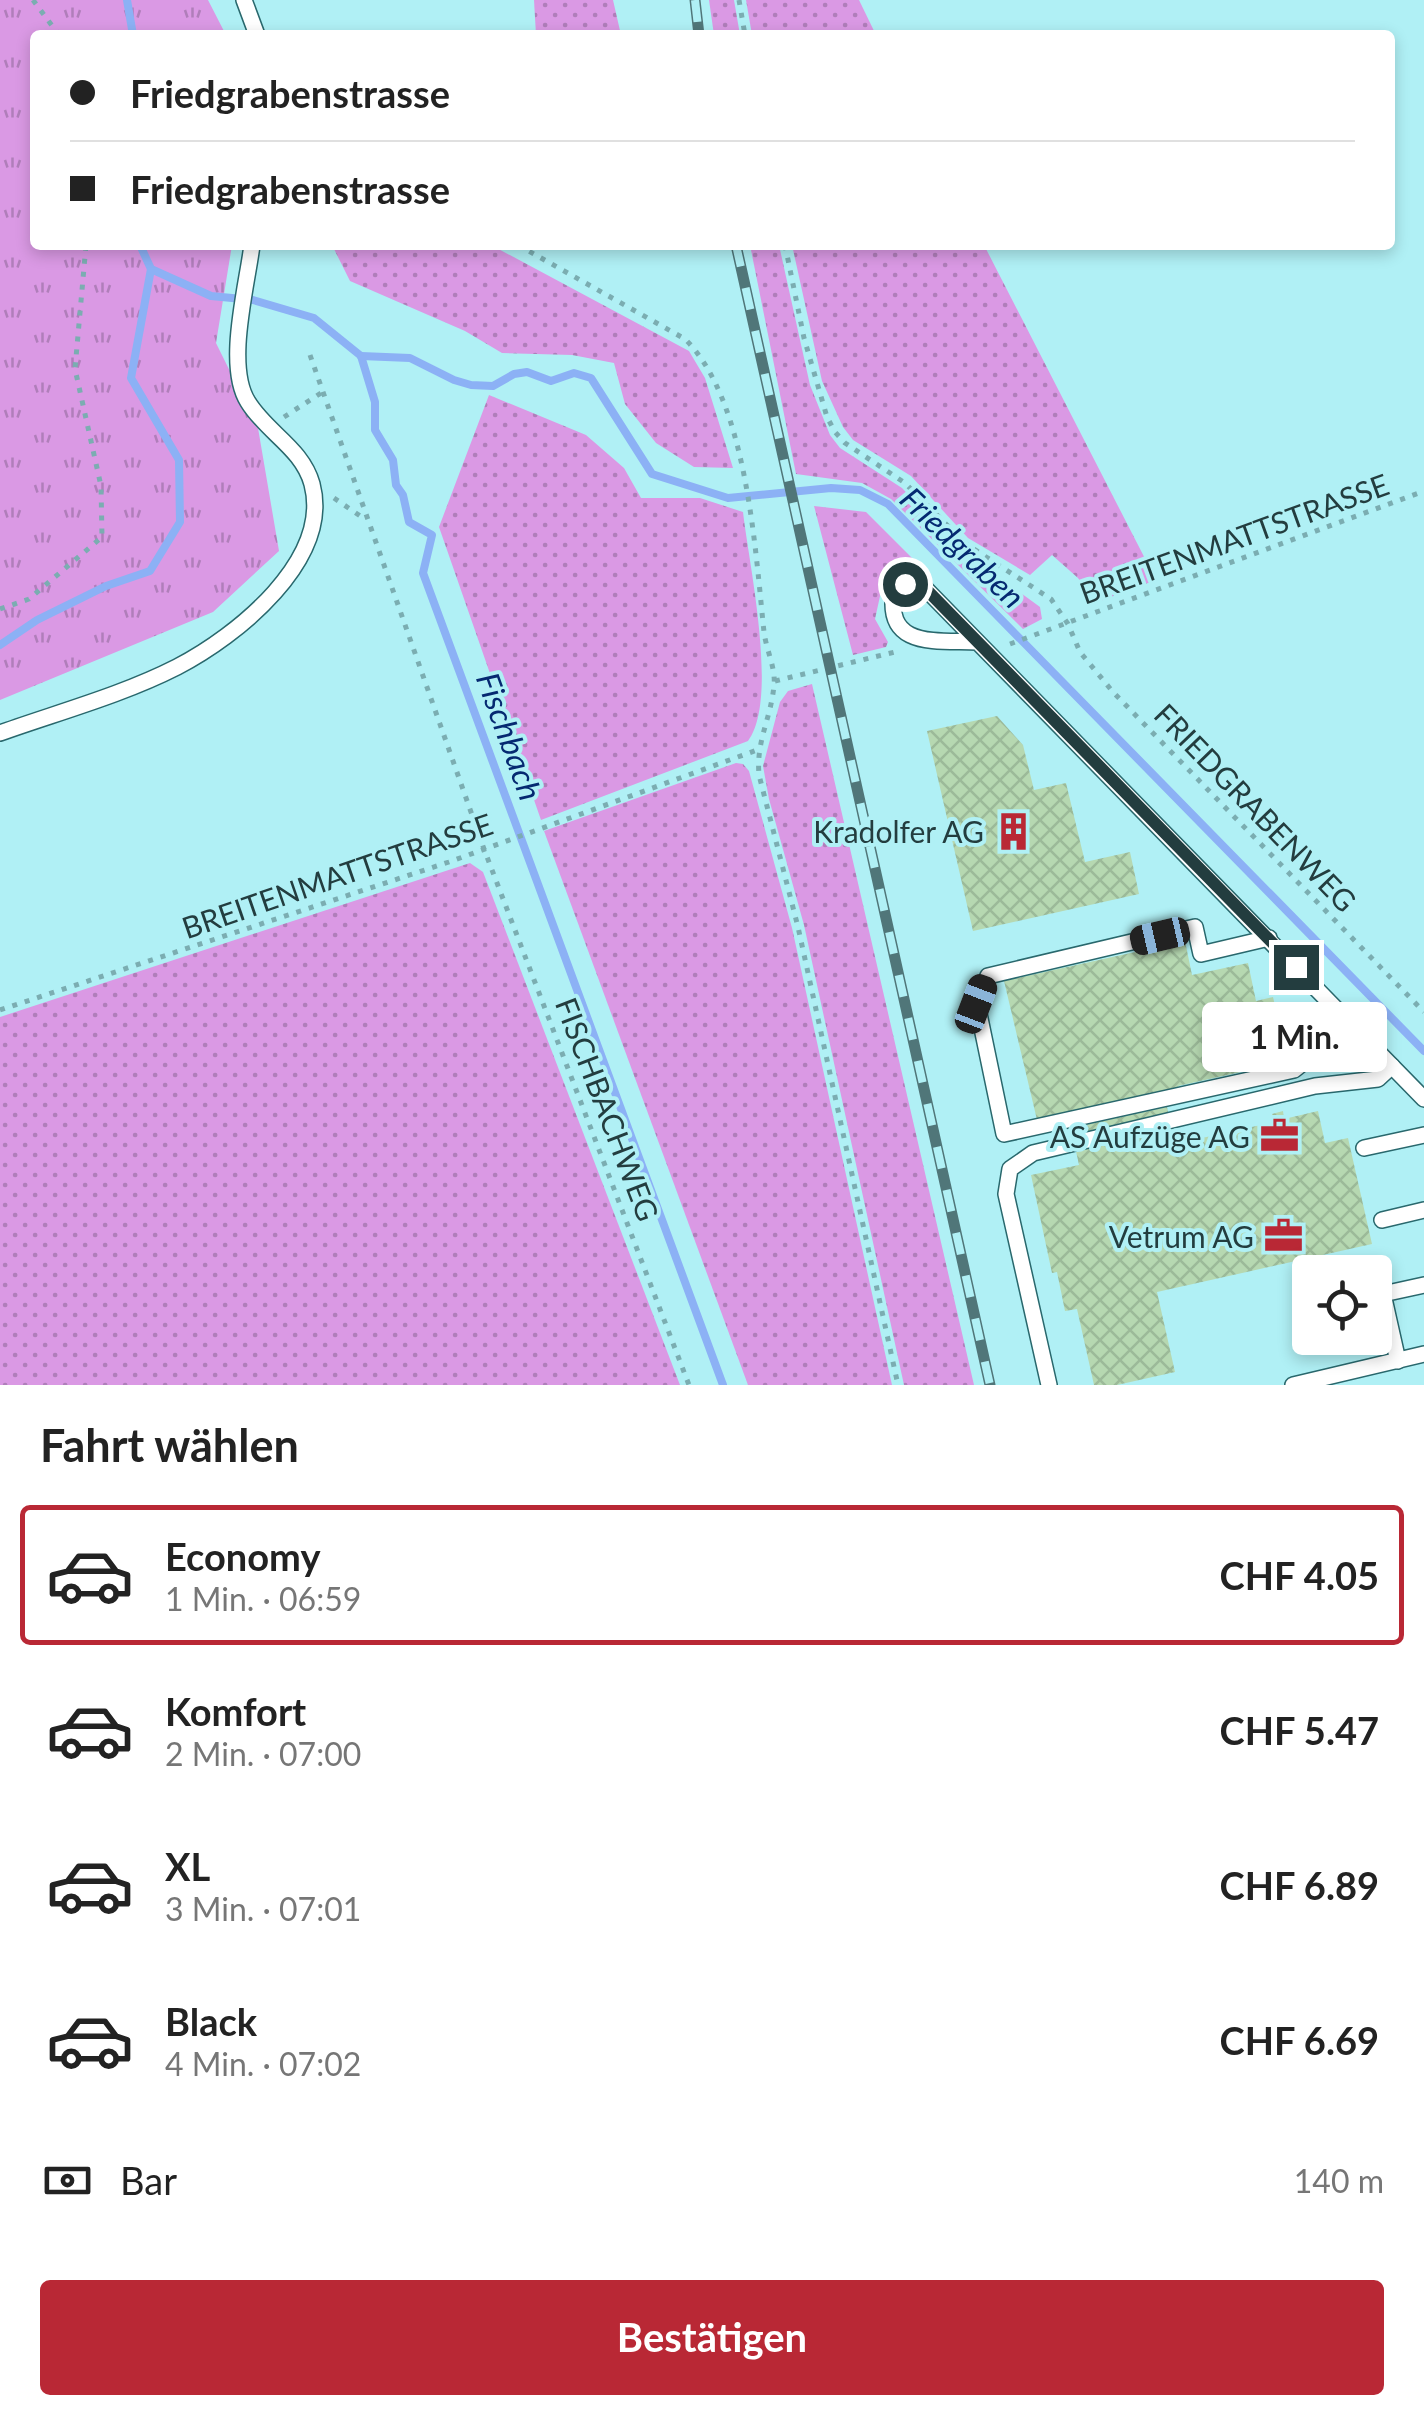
<!DOCTYPE html>
<html lang="de">
<head>
<meta charset="utf-8">
<style>
  body { margin:0; font-family:Lato,sans-serif; background:#f2f2f2; color:#222; height:100vh; display:flex; flex-direction:column; font-size:38px; white-space:nowrap }
  * { box-sizing:border-box; margin:0 }
  p { font-size:32px; color:#767676 }
  .icon { flex:none; width:55px; height:55px; fill:none; stroke:currentColor; stroke-width:2; stroke-linecap:round; stroke-linejoin:round }
  .map { position:relative; height:1385px; overflow:hidden }
  .panel { display:flex; flex-direction:column; background:#fff; flex:1 }
  .panel>* { flex:none }
  .hud { position:absolute; left:30px; top:30px; width:1365px; height:220px; border-radius:10px; box-shadow:0 5px 15px #0003; display:grid; align-content:center; height:220px; padding:0 40px; background:#fff }
  .fabs { position:absolute; left:1292px; top:1255px; display:grid; gap:20px }
  .fabs a { display:grid; place-items:center; width:100px; height:100px; border-radius:10px; background:#fff; box-shadow:0 5px 15px #0003; font-size:50px }
  .end { position:absolute; width:45px; height:45px; margin:-22px; border:12px solid #233d3f; background:#fff; box-shadow:0 0 0 5px #fff }
  .from { border-radius:50% }
  .bubble { position:absolute; height:70px; border-radius:10px; background:#fff; box-shadow:0 5px 15px #0003; font-size:32px; font-weight:700; line-height:70px; text-align:center }
  .car { position:absolute; width:30px; height:60px; margin:-30px -15px; border-radius:12px; box-shadow:0 0 8px 2px #0007; background:linear-gradient(#222 24%,#8ab4d8 0 40%,#222 0 76%,#8ab4d8 0 86%,#222 0) }
  .hud b { display:flex; align-items:center; gap:35px; height:95px; font-size:38px }
  .hud b+b { border-top:2px solid #e0e0e0 }
  .hud i { width:25px; height:25px; background:#222 }
  ul { padding:0; list-style:none }
  li { display:flex; align-items:center; gap:30px; height:140px; margin:0 20px 15px; padding:0 20px; border:5px solid transparent; border-radius:10px }
  li div { flex:1 }
  li b { display:block; font-size:38px }
  li em { font-style:normal; font-weight:700 }
  li.on { border-color:#b92835 }
  li>.icon { width:90px; height:90px; stroke-width:1.5 }
  h2 { padding:0 40px; font-size:45px; line-height:120px }
  .pay { display:flex; align-items:center; gap:25px; height:110px; padding:0 40px; font-size:38px }
  .pay p { margin-inline-start:auto }
  .primary-button { display:flex; gap:20px; margin-top:auto; padding:20px 40px }
  .primary-button a { flex:1; height:115px; border-radius:10px; background:#b92835; color:#fff; font-size:40px; font-weight:700; line-height:115px; text-align:center }
  .map>svg:first-child { display:block }
  .grass { fill:url(#grass-dots) }
  .park { fill:url(#park-tufts) }
  .lines { fill:none; stroke-linecap:round; stroke-linejoin:round }
  .stream { stroke:#8cb1f5; stroke-width:8 }
  .building { fill:url(#building-cross-hatch) }
  .lane-casing { stroke:#29686d; stroke-width:18 }
  .path { stroke:#7badb1; stroke-width:5; stroke-dasharray:5 8; stroke-linecap:butt }
  .lane { stroke:#fff; stroke-width:15 }
  .rail-casing { stroke:#507679; stroke-width:11 }
  .rail { stroke:#b0f0f5; stroke-width:8; stroke-dasharray:22; stroke-linecap:butt }
  .route { stroke:#233d3f; stroke-width:12 }
  .labels { text-anchor:middle; dominant-baseline:central; stroke-width:8; stroke-linejoin:round; paint-order:stroke }
  .street-label { font-size:30px; fill:#233d3f; stroke:#b0f0f5 }
  .poi-label { font-size:30px; fill:#233d3f; stroke:#b0f0f5; text-anchor:end }
  .water-label { font-size:32px; font-style:italic; fill:#052971; stroke:#b0f0f5 }
</style>
</head>
<body>
<div class="map">
<svg width="1424" height="1385" viewBox="0 0 1424 1385">
  <defs>
    <pattern id="grass-dots" width="8" height="8" patternUnits="userSpaceOnUse" patternTransform="scale(2.5)"><rect width="8" height="8" fill="#da99e4"/><path d="M2 2h.1M6 6h.1" fill="none" stroke="#b07eba" stroke-width="1.8" stroke-linecap="round"/></pattern>
    <pattern id="park-tufts" width="24" height="20" patternUnits="userSpaceOnUse" patternTransform="scale(2.5)"><rect width="24" height="20" fill="#da99e4"/><path d="M3 7l-1-3M5 7V3M7 7l1-3M15 17l-1-3M17 17v-4M19 17l1-3" fill="none" stroke="#b07eba"/></pattern>
    <pattern id="building-cross-hatch" width="8" height="8" patternUnits="userSpaceOnUse" patternTransform="scale(2.5)"><rect width="8" height="8" fill="#b6d8b1"/><path d="M0 0l8 8M0 8l8-8" fill="none" stroke="#9cba99"/></pattern>
  </defs>
  <rect width="100%" height="100%" fill="#b0f0f5"/>
  <!-- grass -->
  <g class="grass">
    <path d="M 534,0 L 613,0 L 621,35 L 536,35 Z"/>
    <path d="M 709,0 L 734,0 L 740,35 L 714,35 Z"/>
    <path d="M 746,0 L 859,0 L 876,35 L 752,35 Z"/>
    <path d="M 332,245 L 491,245 L 689,351 L 705,378 L 733,468 L 694,467 L 656,443 L 625,404 L 614,363 L 572,355 L 502,353 L 465,331 L 350,281 Z"/>
    <path d="M 750,245 L 779,245 L 810,385 L 830,435 L 840,448 L 902,488 L 961,549 L 1040,607 L 1042,619 L 1023,629 L 891,499 L 862,483 L 796,474 Z"/>
    <path d="M 792,245 L 984,245 L 1156,580 L 1095,603 L 1078,578 L 1052,555 L 1030,575 L 968,538 L 911,476 L 853,440 L 843,427 L 822,381 Z"/>
    <path d="M 489,395 L 586,435 L 624,468 L 641,498 L 700,498 L 743,512 C 749,565 779,700 748,741 L 541,820 L 439,527 Z"/>
    <path d="M 814,506 L 866,512 L 922,568 L 902,571 L 882,587 L 875,619 L 888,642 L 886,647 L 853,655 Z"/>
    <path d="M 812,684 L 974,1385 L 904,1385 L 804,925 L 769,799 L 763,766 L 780,702 L 788,691 Z"/>
    <path d="M 736,763 L 743,764 L 749,771 L 792,928 L 892,1385 L 748,1385 L 544,831 Z"/>
    <path d="M 470,863 L 483,872 L 680,1385 L 0,1385 L 0,1017 Z"/>
  </g>
  <!-- park -->
  <path class="park" d="M 0,0 L 208,0 L 226,35 L 35,35 L 35,245 L 232,245 L 216,343 L 258,428 L 279,551 L 213,612 L 0,700 Z"/>
  <g class="lines">
    <!-- stream -->
    <g class="stream">
      <path d="M 127,0 L 133,35"/>
      <path d="M 140,245 L 151,269 L 211,296 L 253,300 L 314,318 L 361,356 L 375,402 L 375,430 L 393,460 L 396,485 L 403,495 L 409,522 L 432,535 L 423,573 L 723,1385"/>
      <path d="M 361,356 L 410,358 L 454,380 L 471,385 L 493,386 L 514,374 L 527,372 L 551,381 L 574,373 L 591,378 L 652,474 L 728,498 L 831,488 L 860,490 L 888,504 L 1424,1051"/>
      <path d="M 0,645 L 37,620 L 106,586 L 150,571 L 180,522 L 179,460 L 131,378 L 151,269"/>
    </g>
  </g>
  <!-- building -->
  <g class="building">
    <path d="M 997,716 L 1023,745 L 1034,790 L 1066,783 L 1085,862 L 1130,852 L 1139,894 L 973,931 L 927,731 Z"/>
    <path d="M 1185,941 L 1192,975 L 1248,963 L 1256,1001 L 1273,997 L 1284,1044 L 1268,1048 L 1272,1065 L 1178,1086 L 1180,1092 L 1038,1124 L 1004,981 Z"/>
    <path d="M 1167,1107 L 1175,1144 L 1274,1122 L 1272,1114 L 1283,1111 L 1284,1119 L 1318,1111 L 1325,1143 L 1348,1138 L 1372,1244 L 1157,1292 L 1175,1372 L 1117,1385 L 1094,1385 L 1077,1309 L 1065,1311 L 1057,1272 L 1052,1273 L 1031,1175 L 1079,1165 L 1071,1128 Z"/>
  </g>
  <g class="lines">
    <defs>
      <g id="lane">
        <path d="M 244,0 L 257,35"/>
        <path d="M 977,642 C 936,640 885,649 894,591 L 905,584 L 919,582 L 1424,1099"/>
        <path d="M 0,733 C 59,712 122,695 177,667 C 237,636 332,560 312,484 C 302,448 267,433 248,402 C 225,366 247,286 252,245"/>
        <path d="M 1269,938 L 1201,954 L 1195,927 L 988,976 L 977,1004 L 1004,1134 L 1294,1070 L 1351,1025"/>
        <path d="M 1364,1148 L 1424,1135"/>
        <path d="M 1382,1220 L 1424,1210"/>
        <path d="M 1398,1361 L 1383,1294 L 1424,1285"/>
        <path d="M 1049,1385 L 1006,1194 L 1010,1169 L 1033,1153 L 1315,1086 L 1378,1079 L 1392,1066"/>
        <path d="M 1293,1385 L 1424,1354"/>
      </g>
    </defs>
    <!-- lane casing -->
    <use href="#lane" class="lane-casing"/>
    <!-- path -->
    <g class="path">
      <path d="M 33,0 L 59,35"/>
      <path d="M 739,0 L 745,35"/>
      <path d="M 518,245 L 685,339 C 747,400 755,548 764,632 C 766,649 776,669 774,685 C 771,719 756,740 759,775 L 798,927 L 898,1385"/>
      <path d="M 785,245 L 804,338 L 827,417 L 835,432 L 845,443 L 905,483 L 966,544 L 1051,599 L 1068,624 L 1080,652 L 1113,692 L 1424,1012"/>
      <path d="M 310,355 L 484,849 L 689,1385"/>
      <path d="M 284,417 L 321,393"/>
      <path d="M 334,498 L 366,520"/>
      <path d="M 0,609 L 29,599 L 102,537 L 101,486 L 75,369 L 86,245"/>
      <path d="M 1010,644 L 1424,491"/>
      <path d="M 775,681 L 899,651"/>
      <path d="M 0,1010 L 449,862 L 757,750"/>
    </g>
    <!-- lane -->
    <use href="#lane" class="lane"/>
    <defs>
      <g id="rail">
        <path d="M 695,0 L 699,35"/>
        <path d="M 736,245 L 990,1385"/>
      </g>
    </defs>
    <!-- rail casing -->
    <use href="#rail" class="rail-casing"/>
    <!-- rail -->
    <use href="#rail" class="rail"/>
  </g>
  <g class="lines">
    <!-- route -->
    <path class="route" d="M 905,584 L 919,582 L 1296,967"/>
  </g>
  <!-- icons -->
  <defs>
    <symbol id="building-bare" viewBox="-9 -9 18 18"><path d="M-4-6H4V6H1V3H-1V6H-4ZM-2.5-4.3h1.7v1.8h-1.7ZM.8-4.3h1.7v1.8H.8ZM-2.5-1h1.7V.8h-1.7ZM.8-1h1.7V.8H.8Z" fill="#b92835" stroke="#b0f0f5" stroke-width="2.5" paint-order="stroke"/></symbol>
    <symbol id="office-bare" viewBox="-9 -9 18 18"><path d="M-6-3h4V-5.5h4V-3h4V5H-6ZM-1-4.5V-3h2v-1.5ZM-6 0V1H6V0Z" fill="#b92835" stroke="#b0f0f5" stroke-width="2.5" paint-order="stroke"/></symbol>
  </defs>
  <g fill-rule="evenodd">
    <use href="#building-bare" x="986" y="804" width="55" height="55"/>
    <use href="#office-bare" x="1252" y="1108" width="55" height="55"/>
    <use href="#office-bare" x="1256" y="1208" width="55" height="55"/>
  </g>
  <g class="labels">
    <!-- street labels -->
    <g class="street-label">
      <text transform="translate(1234 538) rotate(-20)">BREITENMATTSTRASSE</text>
      <text transform="translate(1256 807) rotate(46)">FRIEDGRABENWEG</text>
      <text transform="translate(337 875) rotate(-19)">BREITENMATTSTRASSE</text>
      <text transform="translate(608 1109) rotate(69)">FISCHBACHWEG</text>
    </g>
    <!-- poi labels -->
    <g class="poi-label">
      <text x="984" y="831">Kradolfer AG</text>
      <text x="1250" y="1136">AS Aufzüge AG</text>
      <text x="1254" y="1236">Vetrum AG</text>
    </g>
    <!-- water labels -->
    <g class="water-label">
      <text transform="translate(963 547) rotate(44)">Friedgraben</text>
      <text transform="translate(510 736) rotate(70)">Fischbach</text>
    </g>
  </g>
</svg>
<div class="fabs">
<a><svg class="icon" aria-label="locate" viewBox="0 0 24 24"><circle cx="12" cy="12" r="6"/><path d="M12 2v4M12 18v4M2 12h4M18 12h4"/></svg></a>
</div>
<i class="end from" style="left:905px;top:584px"></i>
<i class="end" style="left:1296px;top:967px"></i>
<div class="bubble" style="left:1202px;top:1002px;width:185px">1 Min.</div>
<i class="car" style="left:1160px;top:936px;rotate:257deg"></i>
<i class="car" style="left:976px;top:1004px;rotate:21deg"></i>
<div class="hud">
<b><i class="from"></i>Friedgrabenstrasse</b>
<b><i></i>Friedgrabenstrasse</b>
</div>
</div>
<section class="panel">
<h2>Fahrt wählen</h2>
<ul>
<li class="on"><svg class="icon" aria-label="car" viewBox="0 0 24 24"><path d="M5 17H2v-5l4-1 3-4h7l3 4 3 1v5h-3M9 17h6M6 11h13"/><circle cx="7" cy="17" r="2"/><circle cx="17" cy="17" r="2"/></svg><div><b>Economy</b><p>1 Min. · 06:59</p></div><em>CHF 4.05</em></li>
<li><svg class="icon" aria-label="car" viewBox="0 0 24 24"><path d="M5 17H2v-5l4-1 3-4h7l3 4 3 1v5h-3M9 17h6M6 11h13"/><circle cx="7" cy="17" r="2"/><circle cx="17" cy="17" r="2"/></svg><div><b>Komfort</b><p>2 Min. · 07:00</p></div><em>CHF 5.47</em></li>
<li><svg class="icon" aria-label="car" viewBox="0 0 24 24"><path d="M5 17H2v-5l4-1 3-4h7l3 4 3 1v5h-3M9 17h6M6 11h13"/><circle cx="7" cy="17" r="2"/><circle cx="17" cy="17" r="2"/></svg><div><b>XL</b><p>3 Min. · 07:01</p></div><em>CHF 6.89</em></li>
<li><svg class="icon" aria-label="car" viewBox="0 0 24 24"><path d="M5 17H2v-5l4-1 3-4h7l3 4 3 1v5h-3M9 17h6M6 11h13"/><circle cx="7" cy="17" r="2"/><circle cx="17" cy="17" r="2"/></svg><div><b>Black</b><p>4 Min. · 07:02</p></div><em>CHF 6.69</em></li>
</ul>
<div class="pay"><svg class="icon" aria-label="cash" viewBox="0 0 24 24"><path d="M3 7h18v10H3z"/><circle cx="12" cy="12" r="2"/></svg>Bar<p>140 m</p></div>
<div class="primary-button"><a>Bestätigen</a></div>
</section>
</body>
</html>
